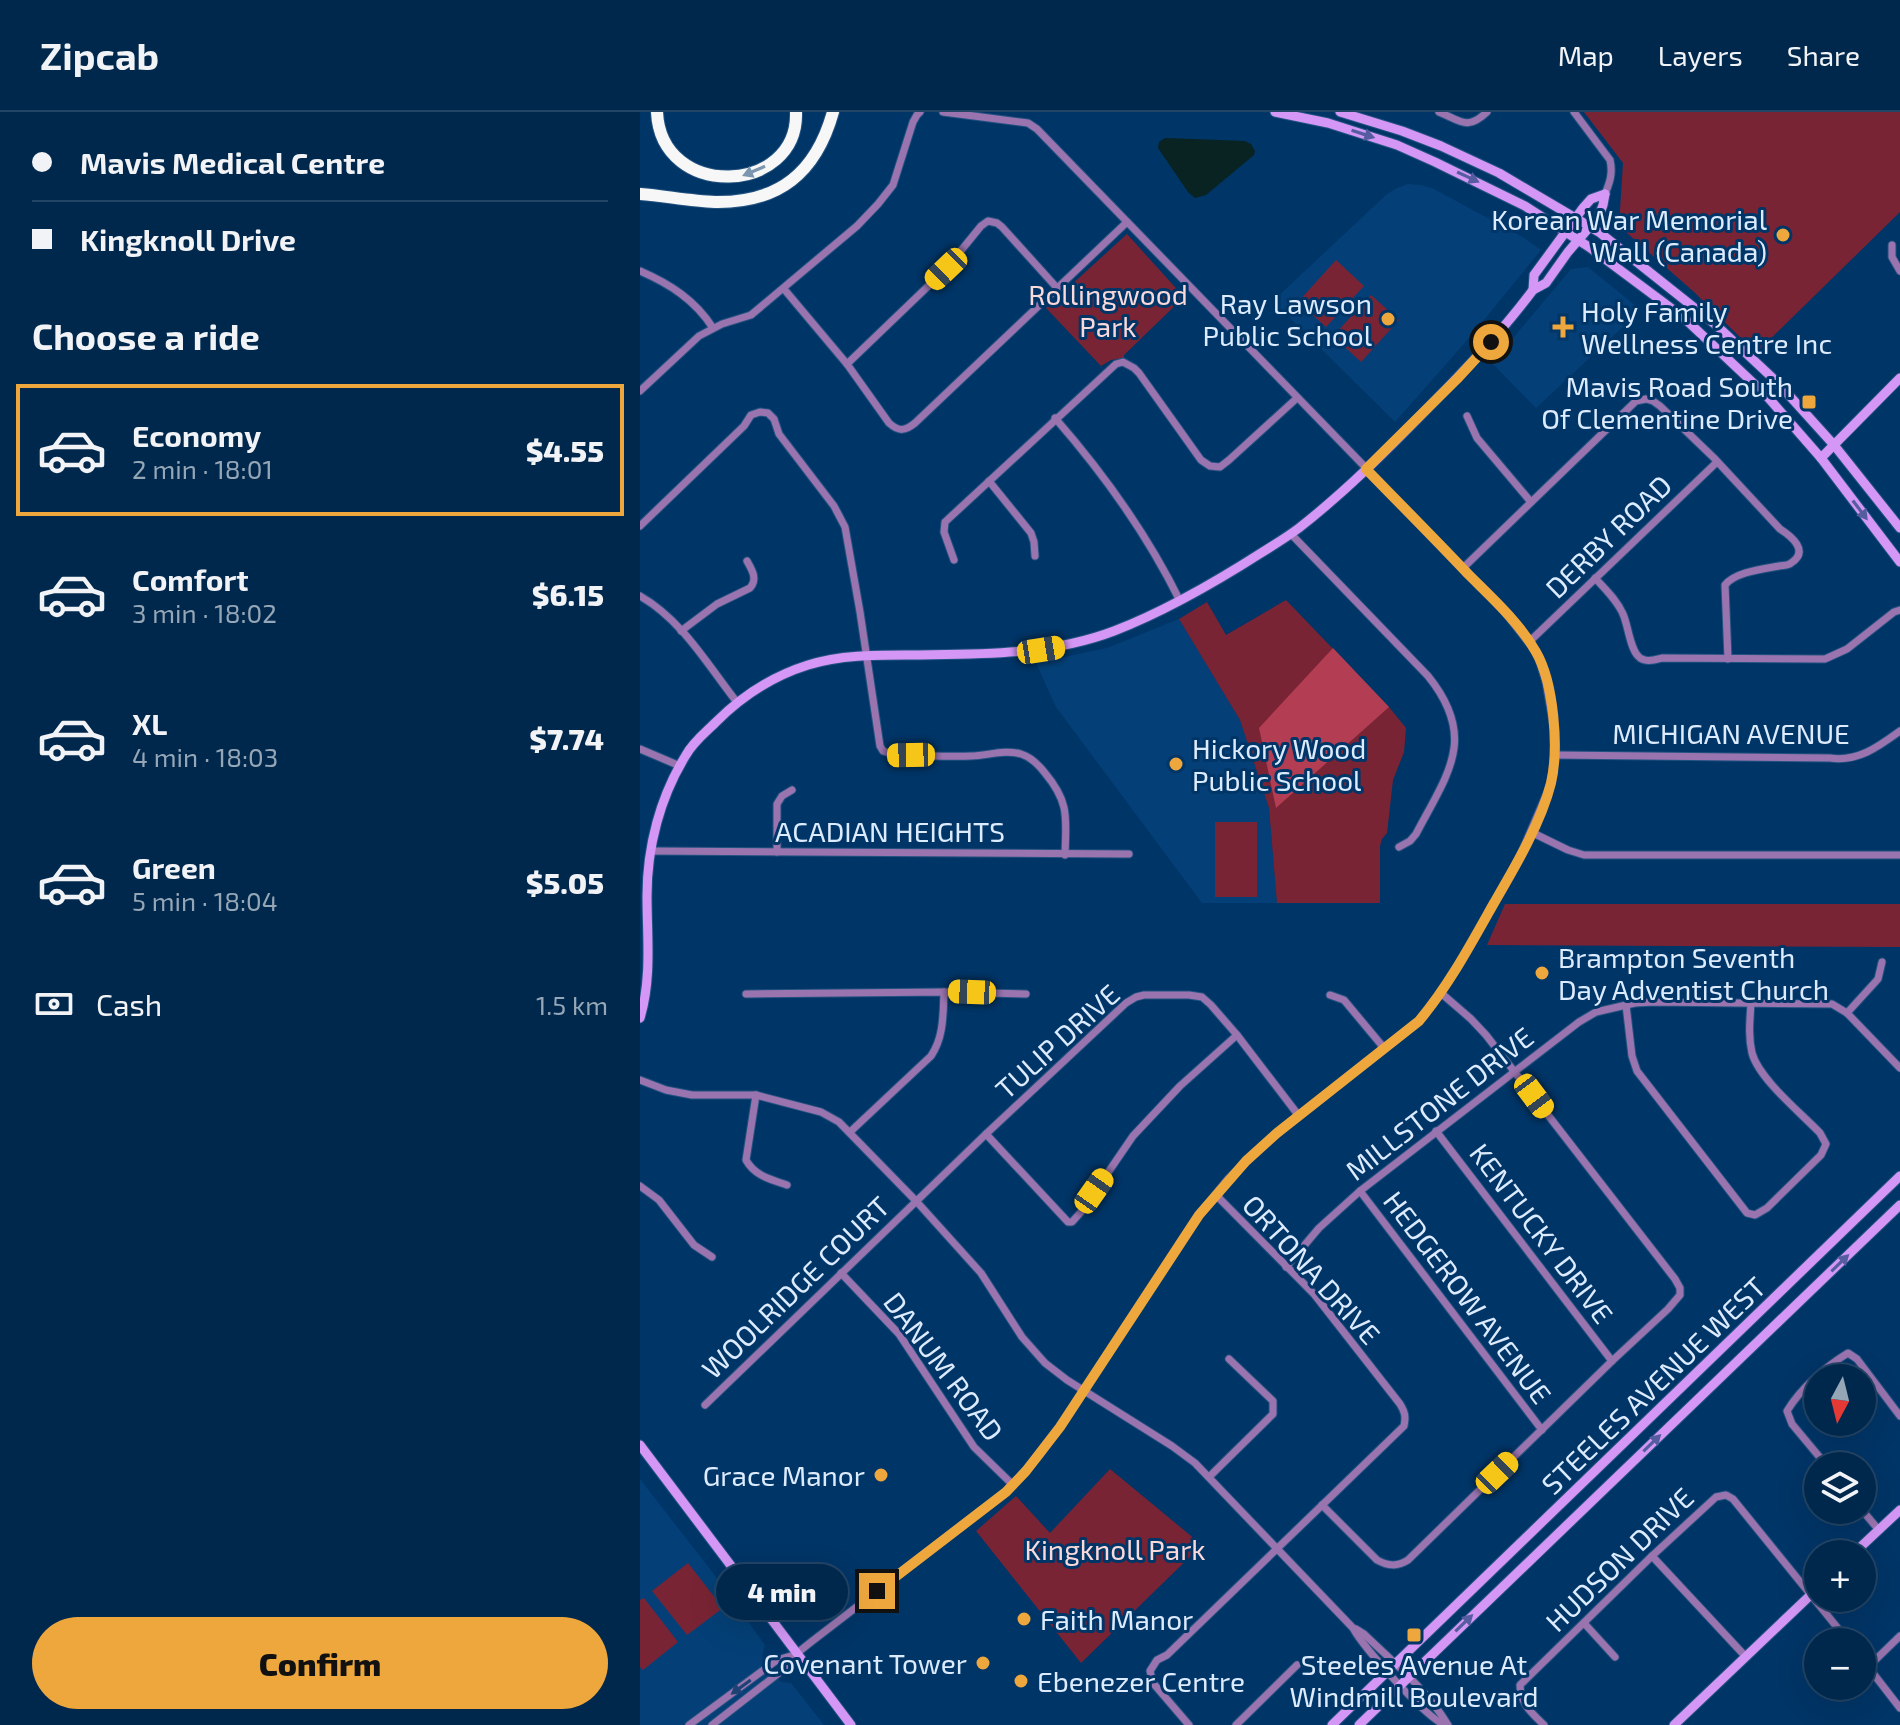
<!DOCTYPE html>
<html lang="en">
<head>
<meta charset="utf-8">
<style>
  body { margin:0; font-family:"Exo 2",sans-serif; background:#0e3457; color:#f1f3f6; height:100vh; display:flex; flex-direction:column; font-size:30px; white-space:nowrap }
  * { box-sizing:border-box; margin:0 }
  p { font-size:26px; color:#95a6b6 }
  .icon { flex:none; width:44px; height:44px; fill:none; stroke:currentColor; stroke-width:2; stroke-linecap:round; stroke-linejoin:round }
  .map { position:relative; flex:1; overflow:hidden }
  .drawer { display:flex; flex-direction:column; background:#00284d; width:640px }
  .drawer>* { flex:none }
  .top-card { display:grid; align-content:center; height:176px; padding:0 32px; background:#00284d }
  .needle { width:52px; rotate:187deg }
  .fabs { position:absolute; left:1164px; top:1252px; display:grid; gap:16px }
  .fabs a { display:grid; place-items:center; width:72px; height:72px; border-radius:50%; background:#00284d; box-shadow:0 8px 32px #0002,0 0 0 2px #224465; font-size:40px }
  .end { position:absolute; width:36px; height:36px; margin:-18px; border:10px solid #eea73d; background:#111; box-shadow:0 0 0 4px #111 }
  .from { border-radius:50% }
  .bubble { position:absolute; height:56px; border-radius:28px; background:#00284d; box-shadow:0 8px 32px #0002,0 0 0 2px #224465; font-size:26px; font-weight:800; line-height:56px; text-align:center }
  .car { position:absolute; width:24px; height:48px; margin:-24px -12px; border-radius:10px; box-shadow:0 0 6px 2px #0007; background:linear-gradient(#f5c518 24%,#345 0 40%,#f5c518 0 76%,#345 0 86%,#f5c518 0) }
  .top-card b { display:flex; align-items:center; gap:28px; height:76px; font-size:30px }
  .top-card b+b { border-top:2px solid #224465 }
  .top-card i { width:20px; height:20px; background:#f1f3f6 }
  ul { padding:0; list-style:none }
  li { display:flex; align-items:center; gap:24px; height:132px; margin:0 16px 12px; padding:0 16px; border:4px solid transparent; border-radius:0px }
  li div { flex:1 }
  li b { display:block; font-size:30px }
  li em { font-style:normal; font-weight:800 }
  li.selected { border-color:#eea73d }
  li>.icon { width:72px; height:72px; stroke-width:1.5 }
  h2 { padding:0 32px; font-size:36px; line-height:96px }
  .pay { display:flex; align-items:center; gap:20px; height:88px; padding:0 32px; font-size:30px }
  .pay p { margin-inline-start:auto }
  .button { display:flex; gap:16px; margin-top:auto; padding:16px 32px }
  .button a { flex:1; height:92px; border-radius:48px; background:#eea73d; color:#111; font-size:32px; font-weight:800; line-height:92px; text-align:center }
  header { display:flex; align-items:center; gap:48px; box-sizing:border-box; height:112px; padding:0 40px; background:#00284d; border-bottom:2px solid #224465 }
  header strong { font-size:38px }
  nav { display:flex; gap:44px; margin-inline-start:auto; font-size:28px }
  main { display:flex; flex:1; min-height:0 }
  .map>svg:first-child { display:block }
  .built { fill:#044077 }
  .green { fill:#792434 }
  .forest { fill:#b33d53 }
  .water { fill:#092222 }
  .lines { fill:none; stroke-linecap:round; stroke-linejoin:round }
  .street-casing { stroke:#23527f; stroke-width:9 }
  .secondary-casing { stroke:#23527f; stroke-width:11 }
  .highway-casing { stroke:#23527f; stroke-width:14 }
  .street { stroke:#9a74af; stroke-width:7 }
  .secondary { stroke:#d497f5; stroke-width:9 }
  .highway { stroke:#f7f7f7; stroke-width:12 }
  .oneway { fill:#555ca0 }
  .oneway2 { fill:#7c96af }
  .oneway3 { fill:#1f4275 }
  .route { stroke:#eea73d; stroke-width:10 }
  .poi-dot { fill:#eea73d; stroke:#003567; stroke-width:3 }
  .labels { text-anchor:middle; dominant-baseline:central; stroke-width:6; stroke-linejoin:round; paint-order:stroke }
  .poi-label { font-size:28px; fill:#dcebfe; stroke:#003567; text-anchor:end }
  .park-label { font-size:28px; fill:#fad9db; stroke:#003567 }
  .street-label { font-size:28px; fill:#dcebfe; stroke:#003567 }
</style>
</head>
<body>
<header>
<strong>Zipcab</strong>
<nav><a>Map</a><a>Layers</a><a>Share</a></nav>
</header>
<main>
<section class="drawer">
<div class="top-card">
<b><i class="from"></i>Mavis Medical Centre</b>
<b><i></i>Kingknoll Drive</b>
</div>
<h2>Choose a ride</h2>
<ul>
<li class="selected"><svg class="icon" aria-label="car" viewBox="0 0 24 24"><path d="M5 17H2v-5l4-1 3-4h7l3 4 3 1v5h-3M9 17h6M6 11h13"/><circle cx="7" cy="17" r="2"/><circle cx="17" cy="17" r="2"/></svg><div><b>Economy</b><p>2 min · 18:01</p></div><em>$4.55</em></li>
<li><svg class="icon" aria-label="car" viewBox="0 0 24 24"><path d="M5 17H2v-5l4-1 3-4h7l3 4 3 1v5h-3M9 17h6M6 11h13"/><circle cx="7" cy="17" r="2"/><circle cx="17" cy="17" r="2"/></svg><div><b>Comfort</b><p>3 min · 18:02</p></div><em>$6.15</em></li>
<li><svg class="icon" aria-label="car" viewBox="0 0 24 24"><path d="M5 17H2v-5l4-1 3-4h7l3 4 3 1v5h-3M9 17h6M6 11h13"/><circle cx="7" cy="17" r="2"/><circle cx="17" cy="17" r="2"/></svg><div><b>XL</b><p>4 min · 18:03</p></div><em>$7.74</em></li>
<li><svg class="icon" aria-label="car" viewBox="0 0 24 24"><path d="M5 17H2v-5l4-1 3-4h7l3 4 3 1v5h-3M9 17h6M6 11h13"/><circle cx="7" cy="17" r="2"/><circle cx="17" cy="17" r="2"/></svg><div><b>Green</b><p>5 min · 18:04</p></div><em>$5.05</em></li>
</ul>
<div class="pay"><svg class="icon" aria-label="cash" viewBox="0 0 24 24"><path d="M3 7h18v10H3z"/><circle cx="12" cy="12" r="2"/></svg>Cash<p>1.5 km</p></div>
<div class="button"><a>Confirm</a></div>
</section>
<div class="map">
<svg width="1260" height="1613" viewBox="0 0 1260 1613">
  <rect width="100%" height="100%" fill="#003567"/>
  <!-- built -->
  <g class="built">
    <path d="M 768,72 L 780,73 L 792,76 L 881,124 L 901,138 L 830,225 L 755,310 L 633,189 L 747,82 L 757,76 Z"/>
    <path d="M 948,155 L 1001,198 L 896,296 L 852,251 L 931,157 Z"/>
    <path d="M 539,507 L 600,608 L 629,696 L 637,791 L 562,791 L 416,595 L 396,551 L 467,536 Z"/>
    <path d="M 0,1367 L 70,1457 L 125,1533 L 122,1545 L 141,1570 L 151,1571 L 184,1613 L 0,1613 Z"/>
  </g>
  <!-- green -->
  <g class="green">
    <path d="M 944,0 L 1260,0 L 1260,100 L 1116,241 L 1054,180 L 979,114 L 983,51 Z"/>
    <path d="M 487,122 L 544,185 L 484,243 L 484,246 L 471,248 L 461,254 L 406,196 Z"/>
    <path d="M 696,148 L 724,174 L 686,215 L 658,190 Z"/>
    <path d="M 731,183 L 759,208 L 721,250 L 693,224 Z"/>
    <path d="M 646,488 L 749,595 L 766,616 L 764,640 L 753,668 L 747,721 L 742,727 L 740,734 L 740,791 L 637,791 L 629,696 L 600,608 L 539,507 L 567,490 L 586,523 Z"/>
    <rect x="575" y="710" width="42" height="75"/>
    <path d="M 865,792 L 1260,792 L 1260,835 L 847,833 Z"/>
    <path d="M 470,1357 L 562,1433 L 441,1551 L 336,1419 L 376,1384 L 410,1421 Z"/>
    <path d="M 48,1451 L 83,1496 L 47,1523 L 12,1479 Z"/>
    <path d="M 4,1486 L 38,1530 L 3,1558 L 0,1555 L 0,1488 Z"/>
  </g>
  <!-- forest -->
  <path class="forest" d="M 693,536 L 749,595 L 636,696 L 619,616 Z"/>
  <!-- water -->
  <path class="water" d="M 525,26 L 605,29 L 611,32 L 615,39 L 614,43 L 566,83 L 555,86 L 548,80 L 518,36 L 519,30 Z"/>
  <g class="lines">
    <defs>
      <g id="street">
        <path d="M 799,0 C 821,9 827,19 847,0"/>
        <path d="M 934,0 L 970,48 C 973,61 970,70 965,82"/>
        <path d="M 1252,133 L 1252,145 L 1260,159"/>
        <path d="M 0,159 C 30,172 55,188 73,216"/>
        <path d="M 144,177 L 207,252 L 249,311 C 259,320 265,319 275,311 L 486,111"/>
        <path d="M 207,252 L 306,157 L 341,114 L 348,109 L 357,111 L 362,115 L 418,177"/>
        <path d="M 0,279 L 59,224 L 82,212 L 111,203 L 217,114 L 238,92 L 253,73 L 273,10 L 277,3 L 280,0"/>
        <path d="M 827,304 L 837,326 L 891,390"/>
        <path d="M 415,306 C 464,362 507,422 540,489"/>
        <path d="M 349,369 L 391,421 L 394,430 L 395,444"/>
        <path d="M 0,414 L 104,314 L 111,303 L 120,300 L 128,301 L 134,307 L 139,322 L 194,394 L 205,415 L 220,500 L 240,634 L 243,639 L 255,643 C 280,643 306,645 331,644 C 347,644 364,637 381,642 C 391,645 398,652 405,661 C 430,691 426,706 425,743"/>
        <path d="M 651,422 L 788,564 C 838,626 808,661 776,722 L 770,729 L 759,735"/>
        <path d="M 314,448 L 304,420 L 305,410 L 476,252 L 483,250 L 494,256 L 499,261 L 561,348 L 570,354 L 580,355 L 589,348 L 657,286"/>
        <path d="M 823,456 L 996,289 L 1006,287 L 1013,289 L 1020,294 L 1074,346 L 1140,417 C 1151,424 1170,439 1151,451 C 1148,454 1143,453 1139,454 C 1123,457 1095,460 1085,473 L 1088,547"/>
        <path d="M 955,466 C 965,477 977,488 983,502 C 988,513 990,536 998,544 C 1004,551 1014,548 1022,546 L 1185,547 L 1207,537 L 1254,500 L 1260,498"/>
        <path d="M 0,484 C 42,508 67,552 96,589"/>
        <path d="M 41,519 L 77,492 L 110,476 C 118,467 112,458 107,449"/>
        <path d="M 889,530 L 1077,350"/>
        <path d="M 0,637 L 40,654"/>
        <path d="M 916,643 L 1190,646 C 1218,650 1238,635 1260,619"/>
        <path d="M 891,720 L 928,738 L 944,743 L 1260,743"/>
        <path d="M 11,739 L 489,742"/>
        <path d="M 137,740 L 137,692 L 142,684 L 152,678"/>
        <path d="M 106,882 L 304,880 L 386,882"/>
        <path d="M 690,883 L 704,888 L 744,936"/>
        <path d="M 986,893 L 992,944 L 997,959 L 1107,1101 L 1115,1103 L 1127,1096 L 1181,1043 L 1186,1032 L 1180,1021 C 1161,1001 1119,967 1112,941 C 1108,924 1110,907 1111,891"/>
        <path d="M 1207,901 L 1238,867 L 1242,850"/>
        <path d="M 0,968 L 26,978 L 52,983 L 116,983 L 181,1000 L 199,1010 L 277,1090 L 341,1161 L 382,1225 L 405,1251 L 427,1268 L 532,1334 L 555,1351 L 713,1516 C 724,1536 785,1605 805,1613"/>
        <path d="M 116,983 L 106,1048 C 115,1064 130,1067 147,1073"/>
        <path d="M 796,1019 L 972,1249"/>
        <path d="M 210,1020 L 291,944 C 304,925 303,902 304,880"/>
        <path d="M 346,1022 L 428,1110 L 432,1110 L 441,1100 L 493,1024 L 540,974 L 597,923"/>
        <path d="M 0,1074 L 19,1088 L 54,1133 L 72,1145"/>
        <path d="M 720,1079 L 902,1318"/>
        <path d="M 646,1155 L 679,1116 L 720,1079 L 939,910 L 956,900 L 995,891 L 1014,890 L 1192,892 L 1207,901 L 1260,956"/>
        <path d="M 201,1161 L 259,1222 L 334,1335 L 373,1373"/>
        <path d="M 65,1293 L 346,1022 L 486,891 L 496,885 L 504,883 L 549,883 L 562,885 L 571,893 L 597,923 L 659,1004"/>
        <path d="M 1187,1354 L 1152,1312 L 1147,1299 C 1161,1276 1185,1255 1208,1241 L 1217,1247 L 1260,1304"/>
        <path d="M 569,1365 L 633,1302 L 633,1289 L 589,1247"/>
        <path d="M 682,1393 L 737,1448 C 748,1454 757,1455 768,1448 L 972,1249 L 1028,1197 L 1040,1183 L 1040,1176 L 1035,1167 L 846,923 L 831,907 L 801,881"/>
        <path d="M 1222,1398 L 1238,1417"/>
        <path d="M 1012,1444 L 1106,1545"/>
        <path d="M 944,1511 L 975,1545"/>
        <path d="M 716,1517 L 724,1522 C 753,1550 787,1578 808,1613"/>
        <path d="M 1222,1547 L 1260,1596"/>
        <path d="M 1228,1555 L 1260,1524"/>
        <path d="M 49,1613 L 137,1548 L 154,1543"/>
        <path d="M 72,1613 L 144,1557 L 156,1542 L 171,1530 L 366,1380 L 397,1346 L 420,1315 L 559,1103 L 588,1067 L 637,1021 L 779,909 L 795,889 L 819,853 L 878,749 L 910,674 L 916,643 L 915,622 L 906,570 L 897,541 L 860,494 L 397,17 L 388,11 L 303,0"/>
        <path d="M 549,1613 L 513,1571 L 510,1559 L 517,1548 L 527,1543 L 764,1314 C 766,1305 765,1300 760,1292 L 674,1182 L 576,1083"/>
        <path d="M 596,1613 L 657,1553"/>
        <path d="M 904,1613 C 892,1601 880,1592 880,1573 L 1012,1444 L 1076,1385 L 1086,1383 L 1093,1387 L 1209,1530"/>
      </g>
      <g id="secondary">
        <path d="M 635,0 L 688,11 L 757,33 L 795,50 L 885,94 L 949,135 L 1043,205 L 1126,283 L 1181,346 L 1260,450"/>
        <path d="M 700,0 L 762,19 L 801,34 L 859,61 L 959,120 L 1076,213 L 1138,271 L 1194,333 L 1260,416"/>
        <path d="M 893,178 L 894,163 L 943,96 L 951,87 L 965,82"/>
        <path d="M 1181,346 L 1260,266"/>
        <path d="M 0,906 C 12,867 7,824 7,784 C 7,735 20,685 46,643 C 53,630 66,620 76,610 C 102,584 133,564 168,553 C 202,542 241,543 277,543 C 343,542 411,543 474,519 C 526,499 574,471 621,441 C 634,433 647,425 659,416 C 705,380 746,339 786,298 C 824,259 861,221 893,178 L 906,171 L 928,140 L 959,104 L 963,93 L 965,82"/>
        <path d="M 0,1333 L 211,1613"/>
        <path d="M 1213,1442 L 1260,1398"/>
        <path d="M 692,1613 L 1260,1064"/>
        <path d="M 719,1613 L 1260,1093"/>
        <path d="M 1034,1613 L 1178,1476"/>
      </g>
      <g id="highway">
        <path d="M 17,0 C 21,89 159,83 156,0"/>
        <path d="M 0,82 C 25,84 50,89 75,90 C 139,91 176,61 193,0"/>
      </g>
    </defs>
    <!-- street casing -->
    <use href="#street" class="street-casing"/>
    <!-- secondary casing -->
    <use href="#secondary" class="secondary-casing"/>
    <!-- highway casing -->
    <use href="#highway" class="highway-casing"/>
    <!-- street -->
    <use href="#street" class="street"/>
    <!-- secondary -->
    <use href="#secondary" class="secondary"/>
    <!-- highway -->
    <use href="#highway" class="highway"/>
  </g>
  <!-- one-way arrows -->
  <defs><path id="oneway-solid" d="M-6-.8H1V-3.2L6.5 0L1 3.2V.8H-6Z" transform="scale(2)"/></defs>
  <g class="oneway">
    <use href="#oneway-solid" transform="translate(723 22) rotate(18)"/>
    <use href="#oneway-solid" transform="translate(828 65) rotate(25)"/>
    <use href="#oneway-solid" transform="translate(1220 398) rotate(53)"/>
    <use href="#oneway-solid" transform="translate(1200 1151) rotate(-44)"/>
    <use href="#oneway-solid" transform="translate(1012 1331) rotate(-44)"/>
    <use href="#oneway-solid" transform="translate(824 1511) rotate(-44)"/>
  </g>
  <use class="oneway2" href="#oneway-solid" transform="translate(114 59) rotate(157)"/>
  <use class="oneway3" href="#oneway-solid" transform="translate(101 1575) rotate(144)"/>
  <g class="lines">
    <!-- route -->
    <path class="route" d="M 237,1479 L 366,1380 L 386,1359 L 420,1315 L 559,1103 L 606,1049 L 637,1021 L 779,909 C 809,873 831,832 854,791 C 875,755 901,711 911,671 C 919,636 914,571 896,540 C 879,510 852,486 828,462 C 795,427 760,392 726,357 L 817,267 L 851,230"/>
  </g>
  <!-- markers -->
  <g class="poi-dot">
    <circle cx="1143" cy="123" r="8"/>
    <circle cx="748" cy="207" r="8"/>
    <path d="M919 203h8v8h8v8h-8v8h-8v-8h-8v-8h8z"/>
    <rect x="1161" y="282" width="16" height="16" rx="4"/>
    <circle cx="536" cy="652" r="8"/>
    <circle cx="902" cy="861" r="8"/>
    <circle cx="241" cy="1363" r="8"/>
    <circle cx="384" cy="1507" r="8"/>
    <rect x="766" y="1515" width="16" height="16" rx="4"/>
    <circle cx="343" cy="1551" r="8"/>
    <circle cx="381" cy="1569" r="8"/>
  </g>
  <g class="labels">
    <!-- poi labels -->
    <g class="poi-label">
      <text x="1127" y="107">Korean War Memorial<tspan x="1127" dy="32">Wall (Canada)</tspan></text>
      <text x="732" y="191">Ray Lawson<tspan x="732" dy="32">Public School</tspan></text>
      <text x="941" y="199" text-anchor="start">Holy Family<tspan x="941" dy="32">Wellness Centre Inc</tspan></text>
      <text x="1153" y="274">Mavis Road South<tspan x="1153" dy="32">Of Clementine Drive</tspan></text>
      <text x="552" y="636" text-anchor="start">Hickory Wood<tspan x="552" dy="32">Public School</tspan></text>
      <text x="918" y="845" text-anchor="start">Brampton Seventh<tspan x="918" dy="32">Day Adventist Church</tspan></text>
      <text x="225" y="1363">Grace Manor</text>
      <text x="400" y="1507" text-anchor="start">Faith Manor</text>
      <text x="327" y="1551">Covenant Tower</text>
      <text x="774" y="1552" text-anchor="middle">Steeles Avenue At<tspan x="774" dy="32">Windmill Boulevard</tspan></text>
      <text x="397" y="1569" text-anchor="start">Ebenezer Centre</text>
    </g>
    <!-- park labels -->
    <g class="park-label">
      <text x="468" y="182">Rollingwood<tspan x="468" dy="32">Park</tspan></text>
      <text x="475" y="1437">Kingknoll Park</text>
    </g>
    <!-- street labels -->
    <g class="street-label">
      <text transform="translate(968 424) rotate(-44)">DERBY ROAD</text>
      <text x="1091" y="621">MICHIGAN AVENUE</text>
      <text x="250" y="719">ACADIAN HEIGHTS</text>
      <text transform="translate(417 929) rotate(-42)">TULIP DRIVE</text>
      <text transform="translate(799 991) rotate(-38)">MILLSTONE DRIVE</text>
      <text transform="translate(902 1121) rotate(53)">KENTUCKY DRIVE</text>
      <text transform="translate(672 1157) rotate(48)">ORTONA DRIVE</text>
      <text transform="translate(155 1175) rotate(-44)">WOOLRIDGE COURT</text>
      <text transform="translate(828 1185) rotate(53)">HEDGEROW AVENUE</text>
      <text transform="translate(304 1254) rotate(53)">DANUM ROAD</text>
      <text transform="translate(1013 1273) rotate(-44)">STEELES AVENUE WEST</text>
      <text transform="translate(979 1447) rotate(-44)">HUDSON DRIVE</text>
    </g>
  </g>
</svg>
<div class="fabs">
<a><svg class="needle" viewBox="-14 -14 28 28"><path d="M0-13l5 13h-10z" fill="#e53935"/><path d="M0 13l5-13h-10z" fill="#95a6b6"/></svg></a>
<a><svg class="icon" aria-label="layers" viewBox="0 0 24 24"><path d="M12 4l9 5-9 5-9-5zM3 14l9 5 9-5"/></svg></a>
<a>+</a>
<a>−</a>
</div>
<i class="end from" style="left:851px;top:230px"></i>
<i class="end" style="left:237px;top:1479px"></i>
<div class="bubble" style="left:76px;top:1452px;width:132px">4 min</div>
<i class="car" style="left:306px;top:157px;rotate:226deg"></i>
<i class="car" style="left:401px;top:538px;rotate:81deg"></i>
<i class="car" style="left:271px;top:643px;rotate:269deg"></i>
<i class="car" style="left:332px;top:880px;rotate:272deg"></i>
<i class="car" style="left:894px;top:984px;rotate:143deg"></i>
<i class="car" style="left:454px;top:1079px;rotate:35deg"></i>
<i class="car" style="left:857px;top:1361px;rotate:46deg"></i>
</div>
</main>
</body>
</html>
